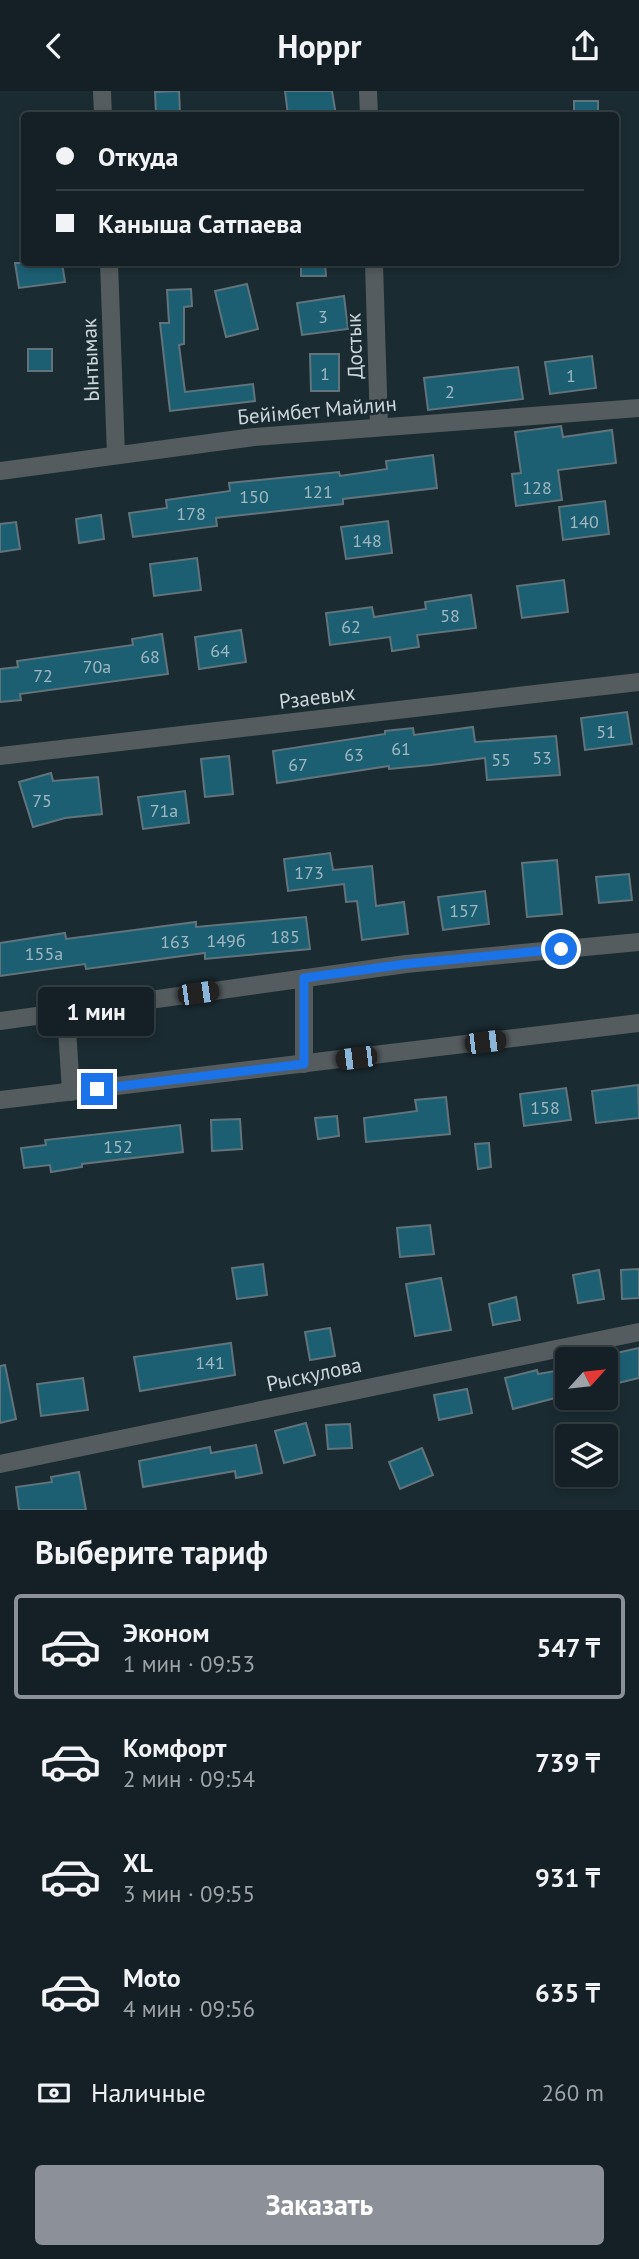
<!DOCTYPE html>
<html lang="ru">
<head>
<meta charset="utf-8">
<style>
  body { margin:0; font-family:"PT Sans",sans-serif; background:#1d282d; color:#f1f3f6; height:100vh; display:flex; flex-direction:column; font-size:26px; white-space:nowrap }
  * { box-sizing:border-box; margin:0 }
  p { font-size:23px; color:#9da3a7 }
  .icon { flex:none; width:38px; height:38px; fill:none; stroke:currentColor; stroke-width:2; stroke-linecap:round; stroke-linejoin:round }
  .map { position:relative; height:1419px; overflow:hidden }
  .details { display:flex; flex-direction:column; background:#142025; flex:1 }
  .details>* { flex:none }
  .hud { position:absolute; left:21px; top:21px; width:598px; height:154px; border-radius:7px; box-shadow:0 4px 10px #0003,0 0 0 2px #333e42; display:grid; align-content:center; height:154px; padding:0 35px; background:#142025 }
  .needle { width:46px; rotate:63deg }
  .controls { position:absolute; left:555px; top:1256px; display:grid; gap:14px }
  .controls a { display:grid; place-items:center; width:63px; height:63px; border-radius:7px; background:#142025; box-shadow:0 4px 10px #0003,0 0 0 2px #333e42; font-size:35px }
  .end { position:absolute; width:32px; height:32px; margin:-16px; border:9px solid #1a73e8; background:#fff; box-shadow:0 0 0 4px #fff }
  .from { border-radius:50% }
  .bubble { position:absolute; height:49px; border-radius:7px; background:#142025; box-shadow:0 4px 10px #0003,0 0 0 2px #333e42; font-size:23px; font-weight:700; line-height:49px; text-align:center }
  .car { position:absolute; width:21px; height:42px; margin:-21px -10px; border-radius:9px; box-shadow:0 0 5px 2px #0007; background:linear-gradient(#222 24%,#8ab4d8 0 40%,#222 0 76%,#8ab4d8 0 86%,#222 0) }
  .hud b { display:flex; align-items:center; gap:24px; height:66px; font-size:26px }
  .hud b+b { border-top:2px solid #333e42 }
  .hud i { width:18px; height:18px; background:#f1f3f6 }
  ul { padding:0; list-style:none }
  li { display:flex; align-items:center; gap:21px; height:105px; margin:0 14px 10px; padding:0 21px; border:4px solid transparent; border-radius:7px }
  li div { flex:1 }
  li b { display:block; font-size:26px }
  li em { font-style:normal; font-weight:700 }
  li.on { border-color:#8c9099 }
  li>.icon { width:63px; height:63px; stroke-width:1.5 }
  h2 { padding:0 35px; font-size:32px; line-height:84px }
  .pay { display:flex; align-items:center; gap:18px; height:77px; padding:0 35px; font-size:26px }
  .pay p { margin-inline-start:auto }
  .cta { display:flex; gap:14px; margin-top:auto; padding:14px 35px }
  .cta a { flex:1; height:80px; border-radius:7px; background:#8c9099; color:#fff; font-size:28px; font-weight:700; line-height:80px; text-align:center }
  header { display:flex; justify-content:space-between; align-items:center; height:91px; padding:0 35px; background:#142025; font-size:32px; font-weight:700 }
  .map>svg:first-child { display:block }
  .building { fill:#1c5f73; stroke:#62747b; stroke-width:2 }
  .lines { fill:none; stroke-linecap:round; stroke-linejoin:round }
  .minor { stroke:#545c5f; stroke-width:18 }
  .route { stroke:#1a73e8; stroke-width:9 }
  .labels { text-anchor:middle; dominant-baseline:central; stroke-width:5; stroke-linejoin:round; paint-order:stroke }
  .number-label { font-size:18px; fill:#a0b8c0 }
  .street-label { font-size:21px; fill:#ccd6da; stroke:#1a2b31 }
</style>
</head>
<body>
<header><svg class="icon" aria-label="back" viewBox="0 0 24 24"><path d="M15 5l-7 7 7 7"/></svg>Hoppr<svg class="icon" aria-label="share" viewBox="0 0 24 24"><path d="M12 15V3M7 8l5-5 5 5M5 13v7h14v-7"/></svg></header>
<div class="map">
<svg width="639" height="1419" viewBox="0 0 639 1419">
  <rect width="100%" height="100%" fill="#1a2b31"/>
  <!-- building -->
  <g class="building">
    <path d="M 179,0 L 180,22 L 156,22 L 155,1 Z"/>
    <path d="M 285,0 L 332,0 L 336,24 L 288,24 Z"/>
    <rect x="574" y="10" width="24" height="14"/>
    <path d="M 15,172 L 62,172 L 65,191 L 19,197 Z"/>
    <path d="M 301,172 L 325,172 L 326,185 L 301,185 Z"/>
    <path d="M 247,193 L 258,238 L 226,246 L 215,200 Z"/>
    <path d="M 191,198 L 192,215 L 184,216 L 184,253 L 179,254 L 185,301 L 253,293 L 255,310 L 170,320 L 160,232 L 169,232 L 167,199 Z"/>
    <path d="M 344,205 L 348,238 L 302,244 L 297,212 Z"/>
    <rect x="28" y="258" width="24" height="22"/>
    <path d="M 310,263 L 339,263 L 339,300 L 311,300 Z"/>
    <path d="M 592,265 L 596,297 L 550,303 L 545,271 Z"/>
    <path d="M 518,276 L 523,308 L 428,319 L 424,287 Z"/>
    <path d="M 561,335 L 563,346 L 612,339 L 616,372 L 558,379 L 562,409 L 516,415 L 512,383 L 521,382 L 515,341 Z"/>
    <path d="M 433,364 L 437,397 L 343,408 L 343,413 L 216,427 L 217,435 L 133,446 L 129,422 L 167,417 L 166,409 L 230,400 L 229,392 L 339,381 L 340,385 L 387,378 L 386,370 Z"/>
    <path d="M 605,410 L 609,443 L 563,449 L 559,416 Z"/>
    <path d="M 101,424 L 104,448 L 79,452 L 76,428 Z"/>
    <path d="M 388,430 L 392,462 L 346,468 L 341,436 Z"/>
    <path d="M 16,431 L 20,458 L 0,461 L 0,433 Z"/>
    <path d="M 197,467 L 201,499 L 154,505 L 150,473 Z"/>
    <path d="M 564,489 L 568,521 L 522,527 L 517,495 Z"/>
    <path d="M 471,504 L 476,537 L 417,544 L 419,556 L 392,560 L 390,546 L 330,554 L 326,522 L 372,516 L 374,526 L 426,518 L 425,511 Z"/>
    <path d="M 241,539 L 246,571 L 199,578 L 195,546 Z"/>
    <path d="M 162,543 L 168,583 L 20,603 L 21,609 L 0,611 L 0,578 L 18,576 L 17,570 L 133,554 L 132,548 Z"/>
    <path d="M 627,621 L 632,653 L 585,659 L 581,627 Z"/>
    <path d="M 473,636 L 475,651 L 556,645 L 560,684 L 487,689 L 485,667 L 431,674 L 389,678 L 389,675 L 277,692 L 273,660 L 385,643 L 385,640 L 413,637 L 414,644 Z"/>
    <path d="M 229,665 L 233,703 L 205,706 L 201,668 Z"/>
    <path d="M 51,682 L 53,690 L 98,686 L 102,723 L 65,727 L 33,736 L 19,691 Z"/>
    <path d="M 185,700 L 189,732 L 143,738 L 138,706 Z"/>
    <path d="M 330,762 L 333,779 L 372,775 L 376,815 L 404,811 L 408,843 L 362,849 L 357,810 L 346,811 L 344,793 L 288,800 L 284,768 Z"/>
    <path d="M 557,769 L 562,823 L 527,826 L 522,772 Z"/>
    <path d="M 629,783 L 632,809 L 599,812 L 596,786 Z"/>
    <path d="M 485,800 L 489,833 L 443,839 L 438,806 Z"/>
    <path d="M 306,826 L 310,858 L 205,868 L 205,862 L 86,878 L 85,873 L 0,885 L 0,852 L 65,842 L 66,848 L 196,831 L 196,836 Z"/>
    <path d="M 638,994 L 639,1027 L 596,1032 L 592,1000 Z"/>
    <path d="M 566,997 L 571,1029 L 524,1035 L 520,1003 Z"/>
    <path d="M 446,1006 L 450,1043 L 366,1051 L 364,1027 L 417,1020 L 415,1009 Z"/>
    <path d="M 337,1025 L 339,1045 L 318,1048 L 315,1027 Z"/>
    <path d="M 240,1028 L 242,1058 L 212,1060 L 211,1029 Z"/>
    <path d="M 180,1034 L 183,1061 L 82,1073 L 82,1076 L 51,1081 L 50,1074 L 24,1077 L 21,1057 L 46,1054 L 45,1049 Z"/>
    <path d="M 489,1052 L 491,1076 L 478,1078 L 475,1053 Z"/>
    <path d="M 430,1134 L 434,1163 L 400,1166 L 397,1137 Z"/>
    <path d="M 263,1173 L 267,1204 L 237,1208 L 232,1177 Z"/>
    <path d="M 639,1178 L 639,1207 L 622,1208 L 621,1179 Z"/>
    <path d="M 599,1179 L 604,1208 L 578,1212 L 573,1184 Z"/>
    <path d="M 441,1187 L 451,1239 L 415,1245 L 406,1193 Z"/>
    <path d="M 516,1206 L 520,1229 L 493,1234 L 489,1213 Z"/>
    <path d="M 330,1237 L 335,1265 L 310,1269 L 305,1241 Z"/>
    <path d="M 231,1252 L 235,1284 L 140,1300 L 134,1266 Z"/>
    <path d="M 639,1257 L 639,1287 L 614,1293 L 607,1264 Z"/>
    <path d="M 5,1274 L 16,1328 L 0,1332 L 0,1275 Z"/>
    <path d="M 567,1278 L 567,1304 L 513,1318 L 505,1287 L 537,1279 L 538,1283 Z"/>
    <path d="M 83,1287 L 88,1319 L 41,1325 L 37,1293 Z"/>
    <path d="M 467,1298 L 472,1322 L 439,1329 L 434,1304 Z"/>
    <path d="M 306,1332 L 315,1364 L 284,1372 L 275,1340 Z"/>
    <path d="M 350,1333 L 352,1357 L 328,1358 L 326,1334 Z"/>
    <path d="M 256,1354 L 262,1382 L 236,1387 L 235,1380 L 143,1396 L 139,1370 L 210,1356 L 211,1362 Z"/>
    <path d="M 422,1357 L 433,1384 L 400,1398 L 389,1371 Z"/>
    <path d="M 79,1381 L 86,1419 L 19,1419 L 16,1396 L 52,1391 L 51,1386 Z"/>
  </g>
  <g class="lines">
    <!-- minor -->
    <g class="minor">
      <path d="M 102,0 L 103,24"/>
      <path d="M 368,0 L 369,24"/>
      <path d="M 109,172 L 116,364"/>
      <path d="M 374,172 L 379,336"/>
      <path d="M 0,380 L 254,346 L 639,317"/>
      <path d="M 0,665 L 639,591"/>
      <path d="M 304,887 L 304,973"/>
      <path d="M 66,921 L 71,1001"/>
      <path d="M 0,930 L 406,873 L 639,851"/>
      <path d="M 0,1009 L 639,932"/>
      <path d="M 0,1373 L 639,1241"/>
    </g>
  </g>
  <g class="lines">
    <!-- route -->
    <path class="route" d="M 97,998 L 304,973 L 304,887 L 406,873 L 561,858"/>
  </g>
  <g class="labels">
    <!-- number labels -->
    <g class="number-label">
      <text x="323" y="225">3</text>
      <text x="325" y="282">1</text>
      <text x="571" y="284">1</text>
      <text x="450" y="300">2</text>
      <text x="537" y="396">128</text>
      <text x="318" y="400">121</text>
      <text x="254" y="405">150</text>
      <text x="191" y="422">178</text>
      <text x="584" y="430">140</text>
      <text x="367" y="449">148</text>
      <text x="450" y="524">58</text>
      <text x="351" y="535">62</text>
      <text x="220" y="559">64</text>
      <text x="150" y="565">68</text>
      <text x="97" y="575">70а</text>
      <text x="43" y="584">72</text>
      <text x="606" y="640">51</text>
      <text x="401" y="657">61</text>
      <text x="354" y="663">63</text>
      <text x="542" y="666">53</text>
      <text x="501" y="668">55</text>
      <text x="298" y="673">67</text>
      <text x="42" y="709">75</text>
      <text x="164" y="719">71а</text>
      <text x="309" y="781">173</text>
      <text x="464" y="819">157</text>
      <text x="285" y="845">185</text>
      <text x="226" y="849">149б</text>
      <text x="175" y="850">163</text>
      <text x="44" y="862">155а</text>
      <text x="545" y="1016">158</text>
      <text x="118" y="1055">152</text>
      <text x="210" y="1271">141</text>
    </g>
    <!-- street labels -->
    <g class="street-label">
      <text transform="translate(354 255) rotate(-92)">Достык</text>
      <text transform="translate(90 269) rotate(-92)">Ынтымак</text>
      <text transform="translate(317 319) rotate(-5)">Бейімбет Майлин</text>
      <text transform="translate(317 606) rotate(-7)">Рзаевых</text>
      <text transform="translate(314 1283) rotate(-12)">Рыскулова</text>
    </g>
  </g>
</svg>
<div class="controls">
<a><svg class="needle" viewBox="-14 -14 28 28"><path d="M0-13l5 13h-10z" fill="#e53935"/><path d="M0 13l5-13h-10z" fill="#9da3a7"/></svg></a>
<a><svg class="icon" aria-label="layers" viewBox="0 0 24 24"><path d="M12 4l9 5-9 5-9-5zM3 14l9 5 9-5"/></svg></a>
</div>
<i class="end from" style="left:561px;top:858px"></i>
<i class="end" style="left:97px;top:998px"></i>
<div class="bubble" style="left:38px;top:896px;width:116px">1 мин</div>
<i class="car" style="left:198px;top:902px;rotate:82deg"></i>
<i class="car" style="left:485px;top:951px;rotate:83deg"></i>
<i class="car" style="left:356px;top:967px;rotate:263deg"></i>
<div class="hud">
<b><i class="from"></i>Откуда</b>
<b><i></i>Каныша Сатпаева</b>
</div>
</div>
<section class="details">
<h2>Выберите тариф</h2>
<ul>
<li class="on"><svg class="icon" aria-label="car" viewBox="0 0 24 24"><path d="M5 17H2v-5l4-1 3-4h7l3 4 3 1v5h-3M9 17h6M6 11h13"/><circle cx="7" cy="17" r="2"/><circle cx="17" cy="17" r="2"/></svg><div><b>Эконом</b><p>1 мин · 09:53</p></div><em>547 ₸</em></li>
<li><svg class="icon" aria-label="car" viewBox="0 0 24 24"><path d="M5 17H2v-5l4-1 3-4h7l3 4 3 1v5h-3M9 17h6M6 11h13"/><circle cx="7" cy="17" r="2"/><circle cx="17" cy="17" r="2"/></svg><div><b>Комфорт</b><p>2 мин · 09:54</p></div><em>739 ₸</em></li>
<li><svg class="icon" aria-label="car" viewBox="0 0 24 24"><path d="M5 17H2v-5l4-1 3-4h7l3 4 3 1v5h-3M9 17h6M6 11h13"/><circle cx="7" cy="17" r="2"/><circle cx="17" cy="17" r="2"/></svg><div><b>XL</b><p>3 мин · 09:55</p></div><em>931 ₸</em></li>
<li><svg class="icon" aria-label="car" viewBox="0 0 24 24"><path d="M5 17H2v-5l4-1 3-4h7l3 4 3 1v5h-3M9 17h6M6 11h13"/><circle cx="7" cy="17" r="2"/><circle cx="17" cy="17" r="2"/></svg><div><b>Moto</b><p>4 мин · 09:56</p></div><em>635 ₸</em></li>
</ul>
<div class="pay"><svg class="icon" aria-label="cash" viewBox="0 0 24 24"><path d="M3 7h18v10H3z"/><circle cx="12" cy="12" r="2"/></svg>Наличные<p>260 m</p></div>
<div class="cta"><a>Заказать</a></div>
</section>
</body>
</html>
